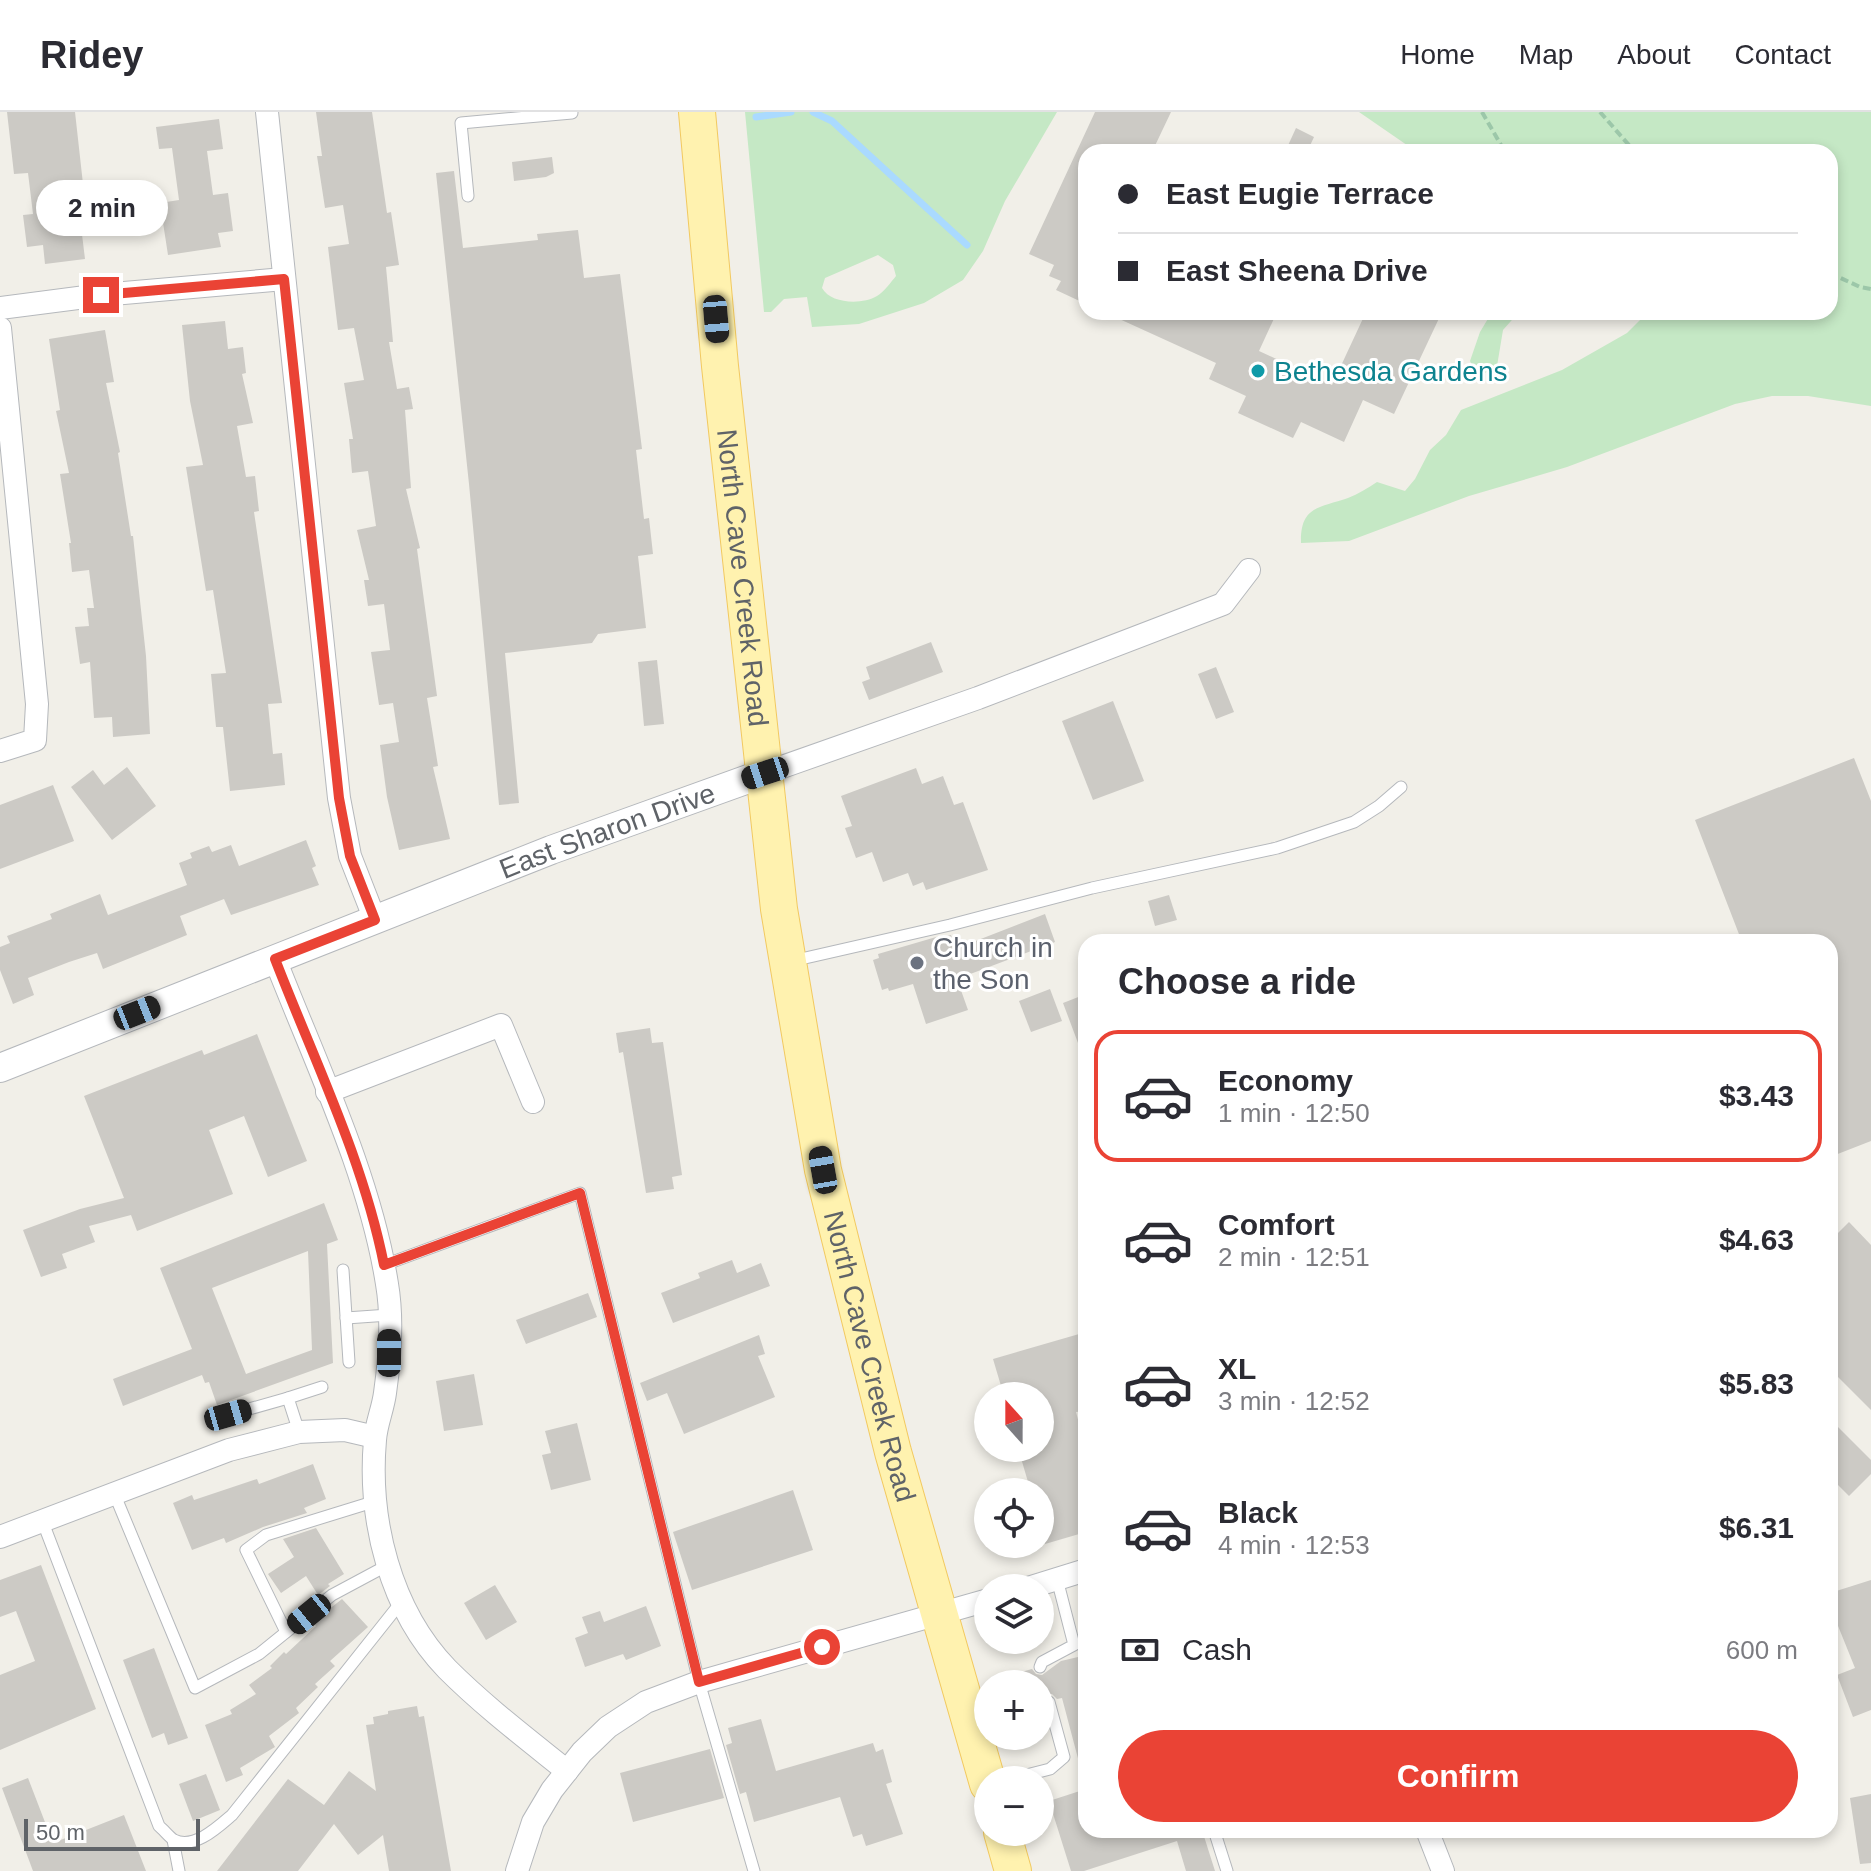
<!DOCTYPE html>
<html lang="en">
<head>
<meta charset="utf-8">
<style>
  body { margin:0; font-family:Helvetica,sans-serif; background:#f7f7f7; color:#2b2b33; height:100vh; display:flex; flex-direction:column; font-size:30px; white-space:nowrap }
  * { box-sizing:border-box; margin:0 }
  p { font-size:26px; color:#7c7c81 }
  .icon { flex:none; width:44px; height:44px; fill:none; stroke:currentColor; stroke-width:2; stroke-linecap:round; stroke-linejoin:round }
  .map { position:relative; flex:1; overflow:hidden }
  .sheet { position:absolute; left:1078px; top:822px; width:760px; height:904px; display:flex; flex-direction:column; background:#fff; border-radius:24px; box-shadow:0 4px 12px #0003 }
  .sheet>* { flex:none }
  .guide { position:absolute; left:1078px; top:32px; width:760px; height:176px; border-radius:24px; box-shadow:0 4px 12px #0003; display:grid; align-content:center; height:176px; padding:0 40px; background:#fff }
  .needle { width:52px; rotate:339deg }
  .controls { position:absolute; left:974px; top:1270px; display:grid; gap:16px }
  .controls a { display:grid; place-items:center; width:80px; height:80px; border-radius:50%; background:#fff; box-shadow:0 4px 12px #0003; font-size:40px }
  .scale { position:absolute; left:24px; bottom:20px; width:176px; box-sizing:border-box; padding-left:8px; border:4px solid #5f6368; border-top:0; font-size:22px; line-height:28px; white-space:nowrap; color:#5f6368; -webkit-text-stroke:6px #fff; paint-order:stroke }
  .end { position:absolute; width:36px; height:36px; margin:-18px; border:10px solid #ea4335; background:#fff; box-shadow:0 0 0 4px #fff }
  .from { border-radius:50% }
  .bubble { position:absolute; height:56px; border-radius:28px; background:#fff; box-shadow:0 4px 12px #0003; font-size:26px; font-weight:800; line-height:56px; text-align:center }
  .car { position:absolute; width:24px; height:48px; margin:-24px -12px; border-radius:10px; box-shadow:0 0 6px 2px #0007; background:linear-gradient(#222 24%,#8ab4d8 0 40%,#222 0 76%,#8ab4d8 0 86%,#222 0) }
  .guide b { display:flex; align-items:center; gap:28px; height:76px; font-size:30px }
  .guide b+b { border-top:2px solid #e1e1e2 }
  .guide i { width:20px; height:20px; background:#2b2b33 }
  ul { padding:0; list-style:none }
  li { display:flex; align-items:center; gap:24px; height:132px; margin:0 16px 12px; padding:0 24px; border:4px solid transparent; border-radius:24px }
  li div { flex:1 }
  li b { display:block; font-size:30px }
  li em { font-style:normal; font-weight:800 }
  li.active { border-color:#ea4335 }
  li>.icon { width:72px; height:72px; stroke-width:1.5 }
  h2 { padding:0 40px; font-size:36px; line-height:96px }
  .pay { display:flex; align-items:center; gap:20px; height:88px; padding:0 40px; font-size:30px }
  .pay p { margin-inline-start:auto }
  .cta { display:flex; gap:16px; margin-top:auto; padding:16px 40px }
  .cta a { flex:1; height:92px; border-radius:48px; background:#ea4335; color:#fff; font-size:32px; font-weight:800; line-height:92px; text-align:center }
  header { display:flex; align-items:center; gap:48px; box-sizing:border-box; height:112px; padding:0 40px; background:#fff; border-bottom:2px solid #e1e1e2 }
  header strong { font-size:38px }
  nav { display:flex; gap:44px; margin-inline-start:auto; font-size:28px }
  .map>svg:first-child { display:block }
  .green { fill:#c5e8c5; fill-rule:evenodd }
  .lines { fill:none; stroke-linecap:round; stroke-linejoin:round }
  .stream { stroke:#aadaff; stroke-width:7 }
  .building { fill:#cccac5; fill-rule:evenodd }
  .service-casing { stroke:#b5b8bc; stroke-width:13 }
  .minor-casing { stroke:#b5b8bc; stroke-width:24 }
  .tertiary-casing { stroke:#b5b8bc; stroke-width:30 }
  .primary-casing { stroke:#f2c960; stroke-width:38 }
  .path { stroke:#9cc7a9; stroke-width:4; stroke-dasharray:8 4; stroke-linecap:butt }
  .service { stroke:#fff; stroke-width:11 }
  .minor { stroke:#fff; stroke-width:22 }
  .tertiary { stroke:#fff; stroke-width:28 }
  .primary { stroke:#fff2af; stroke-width:36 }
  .route { stroke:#ea4335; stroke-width:10 }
  .culture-dot { fill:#0f9aa8; stroke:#fff; stroke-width:3 }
  .worship-dot { fill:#6b7280; stroke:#fff; stroke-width:3 }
  .labels { text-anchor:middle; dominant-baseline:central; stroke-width:6; stroke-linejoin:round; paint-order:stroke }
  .culture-label { font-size:28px; fill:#0d838f; stroke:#fff; text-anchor:start }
  .street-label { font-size:28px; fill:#5f6368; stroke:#fff }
  .worship-label { font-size:28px; fill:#5b616d; stroke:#fff; text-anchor:start }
</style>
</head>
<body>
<header>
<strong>Ridey</strong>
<nav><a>Home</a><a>Map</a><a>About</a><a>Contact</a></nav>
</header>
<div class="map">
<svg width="1871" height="1759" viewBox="0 0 1871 1759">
  <rect width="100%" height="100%" fill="#f1efe8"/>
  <!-- green -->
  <g class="green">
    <path d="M 745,0 L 1057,0 L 1005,89 L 983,139 L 963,168 L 924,191 L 859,212 L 812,215 L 807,185 L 784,187 L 771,200 L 764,200 ZM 878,143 L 893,153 L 896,164 C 891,170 884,180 877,184 C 862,193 831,192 822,176 L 825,166 Z"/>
    <path d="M 1359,0 L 1871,0 L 1871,294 L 1808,284 L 1772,284 L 1735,292 L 1567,355 L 1469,384 L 1349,429 L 1301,431 C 1300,394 1319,396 1348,386 C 1358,382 1368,376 1377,370 L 1405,379 L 1415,367 L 1430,338 L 1446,323 L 1461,298 L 1562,258 L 1627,221 L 1644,204 L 1645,200 L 1830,200 L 1830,40 L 1417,40 Z"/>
    <path d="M 1492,200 L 1519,200 L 1503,218 L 1497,254 L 1482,263 L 1475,260 L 1470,249 L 1480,220 Z"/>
  </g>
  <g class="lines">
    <!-- stream -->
    <g class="stream">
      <path d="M 813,0 L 832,9 L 967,133"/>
      <path d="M 756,5 L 791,0"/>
    </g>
  </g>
  <!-- building -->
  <g class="building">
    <path d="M 7,0 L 75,0 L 83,72 L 76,73 L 85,147 L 45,152 L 43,133 L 27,135 L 23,103 L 33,102 L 28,61 L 14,62 Z"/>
    <path d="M 316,0 L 372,0 L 387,101 L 391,100 L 399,153 L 386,155 L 393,230 L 389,230 L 397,277 L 409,275 L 413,297 L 405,298 L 411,376 L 406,377 L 420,436 L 417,437 L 437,584 L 427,586 L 438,654 L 433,655 L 450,727 L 399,738 L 387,685 L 380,633 L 399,630 L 393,591 L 379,593 L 371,540 L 390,538 L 384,492 L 368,494 L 364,468 L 369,468 L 357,418 L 376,414 L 368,359 L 352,361 L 349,327 L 353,327 L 344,271 L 364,268 L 354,216 L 338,218 L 328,135 L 349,132 L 343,93 L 325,96 L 317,44 L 322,44 Z"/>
    <path d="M 1095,0 L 1171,0 L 1152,40 L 1086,40 L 1086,192 L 1056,178 L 1061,169 L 1049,164 L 1054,153 L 1029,142 Z"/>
    <path d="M 219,7 L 223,37 L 207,39 L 213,83 L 228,81 L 233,119 L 218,121 L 221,135 L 168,143 L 160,91 L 179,88 L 172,36 L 159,37 L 156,15 Z"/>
    <path d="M 1296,16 L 1314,25 L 1307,40 L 1285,40 Z"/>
    <path d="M 552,45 L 554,61 L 546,65 L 514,69 L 512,50 Z"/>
    <path d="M 454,59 L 463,136 L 538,128 L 537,122 L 578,118 L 584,166 L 620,162 L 642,337 L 636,338 L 644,407 L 649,406 L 653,442 L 638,444 L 646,516 L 598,522 L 592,531 L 505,541 L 519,691 L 499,693 L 469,372 L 436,61 Z"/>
    <path d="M 1104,200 L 1277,200 L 1259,239 L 1332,273 L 1366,200 L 1442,200 L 1394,302 L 1363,288 L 1344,330 L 1301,310 L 1293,326 L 1238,301 L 1246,284 L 1209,267 L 1216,251 Z"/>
    <path d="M 225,209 L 228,237 L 243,235 L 246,261 L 242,262 L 253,311 L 237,314 L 246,365 L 255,364 L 259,399 L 254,400 L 282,591 L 268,592 L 273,642 L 282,641 L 285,673 L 230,679 L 223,615 L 216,615 L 211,562 L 226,561 L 213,478 L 206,479 L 186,355 L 203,353 L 190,289 L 182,213 Z"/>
    <path d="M 105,218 L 114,270 L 106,271 L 120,340 L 118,341 L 131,424 L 133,424 L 146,544 L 150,622 L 113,625 L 112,605 L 94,606 L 90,550 L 80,552 L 75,515 L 89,514 L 87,496 L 94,496 L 89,458 L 72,460 L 69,431 L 71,431 L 60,362 L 69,361 L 56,299 L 60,298 L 49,227 Z"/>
    <path d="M 931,530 L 943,560 L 869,588 L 862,570 L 870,567 L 866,555 Z"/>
    <path d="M 657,548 L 664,612 L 644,614 L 638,550 Z"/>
    <path d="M 1216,555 L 1234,600 L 1216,607 L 1198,562 Z"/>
    <path d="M 1113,589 L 1144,669 L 1093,688 L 1062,609 Z"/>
    <path d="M 1854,646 L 1871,689 L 1871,1029 L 1830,1045 L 1830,830 L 1742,830 L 1695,708 Z"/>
    <path d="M 127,655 L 156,694 L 112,728 L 71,675 L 93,658 L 104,673 Z"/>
    <path d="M 916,656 L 922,672 L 943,664 L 954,693 L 963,690 L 988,758 L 926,778 L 923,770 L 913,774 L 908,761 L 883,770 L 872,740 L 856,746 L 845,716 L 852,714 L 841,684 Z"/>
    <path d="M 53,673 L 74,729 L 0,757 L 0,693 Z"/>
    <path d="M 306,728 L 316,754 L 312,756 L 319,773 L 231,803 L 224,787 L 180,804 L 187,823 L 103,857 L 97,841 L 69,850 L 28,866 L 34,883 L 13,892 L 0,858 L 0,835 L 10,831 L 7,824 L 52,807 L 50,802 L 100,782 L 108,803 L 187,773 L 179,751 L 192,746 L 190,741 L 209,734 L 212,740 L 231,733 L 239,754 Z"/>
    <path d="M 1169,783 L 1177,808 L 1155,814 L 1148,789 Z"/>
    <path d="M 1045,802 L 1055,830 L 957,867 L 968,898 L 926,912 L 913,872 L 889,879 L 888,876 L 882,878 L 873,848 L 879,846 L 878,842 L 943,823 L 944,825 L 951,823 L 955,837 Z"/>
    <path d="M 1050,877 L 1062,909 L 1031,920 L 1019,889 Z"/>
    <path d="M 1086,882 L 1086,947 L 1084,947 L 1063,891 Z"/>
    <path d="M 650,916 L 652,931 L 663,930 L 682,1063 L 672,1065 L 674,1077 L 646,1081 L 623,940 L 619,941 L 616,921 Z"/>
    <path d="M 257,922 L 307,1049 L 268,1065 L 244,1004 L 209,1018 L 233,1082 L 137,1119 L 131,1103 L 89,1114 L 95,1130 L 62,1142 L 67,1156 L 41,1165 L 23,1118 L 80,1097 L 124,1086 L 84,984 L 202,938 L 204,943 Z"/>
    <path d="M 324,1091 L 338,1128 L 327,1132 L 333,1251 L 217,1293 L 209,1270 L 205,1271 L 202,1263 L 123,1294 L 113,1267 L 192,1237 L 160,1156 ZM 308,1139 L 312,1238 L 246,1262 L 212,1176 Z"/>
    <path d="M 1849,1110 L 1871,1133 L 1871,1298 L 1830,1257 L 1830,1129 Z"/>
    <path d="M 732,1148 L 737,1161 L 761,1151 L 770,1174 L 673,1211 L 661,1181 L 700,1166 L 698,1161 Z"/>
    <path d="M 588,1181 L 597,1205 L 526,1232 L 516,1208 Z"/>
    <path d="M 1086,1220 L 1086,1299 L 1076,1300 L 1086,1337 L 1086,1420 L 1045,1432 L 1040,1412 L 1040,1380 L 1031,1380 L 1018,1336 L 1040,1336 L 1040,1284 L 1004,1284 L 993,1247 Z"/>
    <path d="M 759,1223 L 765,1242 L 758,1244 L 775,1285 L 684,1322 L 667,1281 L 647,1289 L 640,1271 Z"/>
    <path d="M 474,1262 L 483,1313 L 444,1319 L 436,1269 Z"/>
    <path d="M 1830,1307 L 1871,1348 L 1871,1362 L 1849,1384 L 1830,1365 Z"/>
    <path d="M 577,1311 L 591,1368 L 551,1378 L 542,1343 L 551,1341 L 545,1319 Z"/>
    <path d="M 313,1352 L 326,1387 L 304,1396 L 307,1401 L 263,1415 L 226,1431 L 224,1426 L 192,1438 L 173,1391 L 192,1383 L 194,1388 L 257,1367 L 259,1372 Z"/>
    <path d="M 793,1378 L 813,1438 L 692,1478 L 673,1420 Z"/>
    <path d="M 316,1416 L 344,1462 L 328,1472 L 330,1474 L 318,1483 L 306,1464 L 281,1481 L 268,1462 L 294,1445 L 283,1427 Z"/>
    <path d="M 41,1453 L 96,1597 L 0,1638 L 0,1563 L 35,1549 L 16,1499 L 0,1505 L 0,1468 Z"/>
    <path d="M 1871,1468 L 1871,1598 L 1853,1605 L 1837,1563 L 1855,1556 L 1830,1494 L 1830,1481 Z"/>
    <path d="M 495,1473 L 517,1510 L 486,1528 L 464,1491 Z"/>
    <path d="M 342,1487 L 368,1515 L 330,1549 L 335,1554 L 315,1572 L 318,1575 L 296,1596 L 299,1601 L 269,1624 L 275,1635 L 240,1656 L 243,1663 L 226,1670 L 205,1613 L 232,1602 L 230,1598 L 256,1582 L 249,1573 L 272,1556 L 270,1554 L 284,1540 L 286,1542 L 316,1514 L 313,1510 Z"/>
    <path d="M 646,1494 L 661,1534 L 626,1548 L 623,1542 L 585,1555 L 575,1526 L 588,1521 L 582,1505 L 600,1499 L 604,1510 Z"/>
    <path d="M 154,1536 L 188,1626 L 168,1633 L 164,1621 L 152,1626 L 123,1548 Z"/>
    <path d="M 1078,1545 L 1086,1575 L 1086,1653 L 1080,1654 L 1062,1586 L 1057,1587 L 1052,1582 L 1046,1582 L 1040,1592 L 1040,1572 L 1001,1572 L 1000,1566 L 1032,1557 L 1036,1562 L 1042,1563 L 1061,1549 Z"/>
    <path d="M 417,1594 L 419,1605 L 424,1604 L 451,1759 L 389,1759 L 383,1723 L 358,1743 L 334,1712 L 298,1759 L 217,1759 L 288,1667 L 324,1693 L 349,1659 L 376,1679 L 366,1613 L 374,1612 L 373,1605 L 388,1602 L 388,1599 Z"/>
    <path d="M 761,1607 L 776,1659 L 873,1631 L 876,1640 L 883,1637 L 892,1670 L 886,1672 L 903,1722 L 866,1734 L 862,1722 L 853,1725 L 840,1685 L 754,1710 L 746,1680 L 740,1682 L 726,1633 L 732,1631 L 728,1616 Z"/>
    <path d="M 710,1637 L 724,1686 L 633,1710 L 620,1661 Z"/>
    <path d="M 206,1662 L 220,1698 L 193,1709 L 179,1672 Z"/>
    <path d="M 28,1666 L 53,1731 L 124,1703 L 146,1759 L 33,1759 L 2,1676 Z"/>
    <path d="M 1086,1677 L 1086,1718 L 1202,1718 L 1215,1759 L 1186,1759 L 1177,1729 L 1084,1759 L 1071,1759 L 1049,1689 Z"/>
    <path d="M 1871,1682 L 1871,1751 L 1860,1752 L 1850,1686 Z"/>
  </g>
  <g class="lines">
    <defs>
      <g id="service">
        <path d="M 468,84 L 461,11 L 572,1"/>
        <path d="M 792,849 L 950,813 L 1092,776 L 1277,736 L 1354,710 L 1379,694 L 1401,675"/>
        <path d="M 384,1153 L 580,1081 L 699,1570 L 754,1759"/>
        <path d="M 343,1158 L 349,1250"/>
        <path d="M 346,1206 L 389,1203"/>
        <path d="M 228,1303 L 288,1286"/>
        <path d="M 299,1320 L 288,1286 L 322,1275"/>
        <path d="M 114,1381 L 195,1576 L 259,1542 L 332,1483 L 388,1453"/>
        <path d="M 42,1408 L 159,1714 C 164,1718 169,1725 174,1728 C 194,1738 218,1715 232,1703 L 402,1489"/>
        <path d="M 286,1520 L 246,1438 L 266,1423 L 376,1389"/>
        <path d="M 1040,1555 L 1042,1550 L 1074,1533 L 1057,1467"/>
        <path d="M 1007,1668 L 1050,1657 L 1064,1645 L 1049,1590"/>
        <path d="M 1214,1718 L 1227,1759"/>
        <path d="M 173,1728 L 179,1759"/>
      </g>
      <g id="minor">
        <path d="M 267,0 L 339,686 L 350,744 L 375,808"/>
        <path d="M 0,196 L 101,183 L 284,167"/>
        <path d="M 0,216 L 37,592 L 35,628 L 0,639"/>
        <path d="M 765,661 L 978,586 L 1223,492 L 1249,458"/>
        <path d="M 275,847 C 315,950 370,1063 387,1172 C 393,1207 390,1246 385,1281 C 383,1297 376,1312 375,1328 C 368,1408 390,1498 447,1557 C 484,1594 526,1626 567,1659"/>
        <path d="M 327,980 L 501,913 L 533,990"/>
        <path d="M 0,1425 L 229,1338 L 299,1320 L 345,1318 L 375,1325"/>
        <path d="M 1028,1476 L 1086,1458"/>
        <path d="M 1427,1718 L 1443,1759"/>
        <path d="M 517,1759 L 533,1710 L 552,1678 L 582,1640 L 608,1615 L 646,1590 L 699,1570 L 988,1488"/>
      </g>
      <g id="tertiary">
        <path id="s1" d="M 0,956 L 551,738 L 765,661"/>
      </g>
      <g id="primary">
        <path id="s2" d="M 697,0 L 720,254 L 779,797 L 823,1058 L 893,1340 L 988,1672"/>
        <path d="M 1002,1720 L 1013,1759"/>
      </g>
    </defs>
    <!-- service casing -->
    <use href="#service" class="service-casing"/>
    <!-- minor casing -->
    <use href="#minor" class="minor-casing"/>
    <!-- tertiary casing -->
    <use href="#tertiary" class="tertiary-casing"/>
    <!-- primary casing -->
    <use href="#primary" class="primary-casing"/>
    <!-- path -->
    <g class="path">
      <path d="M 1482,0 L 1505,40"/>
      <path d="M 1600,0 L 1635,40"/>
      <path d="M 1830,161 L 1860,175 L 1871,177"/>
    </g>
    <!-- service -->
    <use href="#service" class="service"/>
    <!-- minor -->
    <use href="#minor" class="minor"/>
    <!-- tertiary -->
    <use href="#tertiary" class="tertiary"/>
    <!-- primary -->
    <use href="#primary" class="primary"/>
  </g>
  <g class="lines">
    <!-- route -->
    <path class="route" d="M 101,183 L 284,167 L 339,686 L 350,744 L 375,808 L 275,847 C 314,948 363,1047 384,1153 L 580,1081 L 699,1570 L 822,1535"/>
  </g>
  <!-- markers -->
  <circle class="culture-dot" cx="1258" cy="259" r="8"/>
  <circle class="worship-dot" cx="917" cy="851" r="8"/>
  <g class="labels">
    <!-- culture labels -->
    <g class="culture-label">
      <text x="1274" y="259">Bethesda Gardens</text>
    </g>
    <!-- street labels -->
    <g class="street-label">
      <text stroke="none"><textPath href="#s2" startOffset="468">North Cave Creek Road</textPath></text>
      <text stroke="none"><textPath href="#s1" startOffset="652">East Sharon Drive</textPath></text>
      <text stroke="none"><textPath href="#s2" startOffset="1258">North Cave Creek Road</textPath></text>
    </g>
    <!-- worship labels -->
    <g class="worship-label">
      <text x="933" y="835">Church in<tspan x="933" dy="32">the Son</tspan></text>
    </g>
  </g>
</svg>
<div class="controls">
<a><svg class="needle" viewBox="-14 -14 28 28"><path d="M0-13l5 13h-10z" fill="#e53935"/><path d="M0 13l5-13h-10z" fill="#7c7c81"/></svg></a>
<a><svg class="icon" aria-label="locate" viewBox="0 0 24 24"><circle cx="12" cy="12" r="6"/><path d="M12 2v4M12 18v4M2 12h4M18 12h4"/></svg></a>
<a><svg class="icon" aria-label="layers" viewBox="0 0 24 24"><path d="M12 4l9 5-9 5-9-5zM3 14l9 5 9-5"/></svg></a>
<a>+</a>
<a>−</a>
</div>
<div class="scale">50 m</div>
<i class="end from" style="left:822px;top:1535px"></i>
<i class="end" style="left:101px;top:183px"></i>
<div class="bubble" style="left:36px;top:68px;width:132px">2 min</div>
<i class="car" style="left:716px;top:207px;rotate:175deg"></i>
<i class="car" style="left:765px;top:661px;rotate:252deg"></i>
<i class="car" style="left:137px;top:901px;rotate:68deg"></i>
<i class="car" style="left:823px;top:1058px;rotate:350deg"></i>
<i class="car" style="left:389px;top:1241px;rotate:0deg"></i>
<i class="car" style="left:228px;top:1303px;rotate:74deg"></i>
<i class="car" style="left:309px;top:1502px;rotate:231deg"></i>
<div class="guide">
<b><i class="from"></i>East Eugie Terrace</b>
<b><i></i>East Sheena Drive</b>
</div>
<section class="sheet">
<h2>Choose a ride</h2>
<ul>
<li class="active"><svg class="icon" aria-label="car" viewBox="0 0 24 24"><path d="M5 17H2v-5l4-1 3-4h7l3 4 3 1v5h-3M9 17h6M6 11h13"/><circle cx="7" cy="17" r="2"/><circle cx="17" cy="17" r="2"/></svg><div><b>Economy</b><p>1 min · 12:50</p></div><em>$3.43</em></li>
<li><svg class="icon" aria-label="car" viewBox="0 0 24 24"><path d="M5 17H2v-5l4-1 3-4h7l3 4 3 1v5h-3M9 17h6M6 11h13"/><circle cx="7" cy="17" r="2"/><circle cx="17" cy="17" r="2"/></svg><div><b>Comfort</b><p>2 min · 12:51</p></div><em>$4.63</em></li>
<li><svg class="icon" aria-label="car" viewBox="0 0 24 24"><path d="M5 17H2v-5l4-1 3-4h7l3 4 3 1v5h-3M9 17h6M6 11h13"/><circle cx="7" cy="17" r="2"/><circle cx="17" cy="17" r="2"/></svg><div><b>XL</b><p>3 min · 12:52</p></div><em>$5.83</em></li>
<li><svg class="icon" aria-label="car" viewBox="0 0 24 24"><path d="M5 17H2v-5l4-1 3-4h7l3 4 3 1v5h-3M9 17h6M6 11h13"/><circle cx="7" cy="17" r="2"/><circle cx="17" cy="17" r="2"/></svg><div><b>Black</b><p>4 min · 12:53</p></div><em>$6.31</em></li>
</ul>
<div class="pay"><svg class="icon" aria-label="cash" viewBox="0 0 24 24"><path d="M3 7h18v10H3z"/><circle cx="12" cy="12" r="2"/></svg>Cash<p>600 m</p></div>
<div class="cta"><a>Confirm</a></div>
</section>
</div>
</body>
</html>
